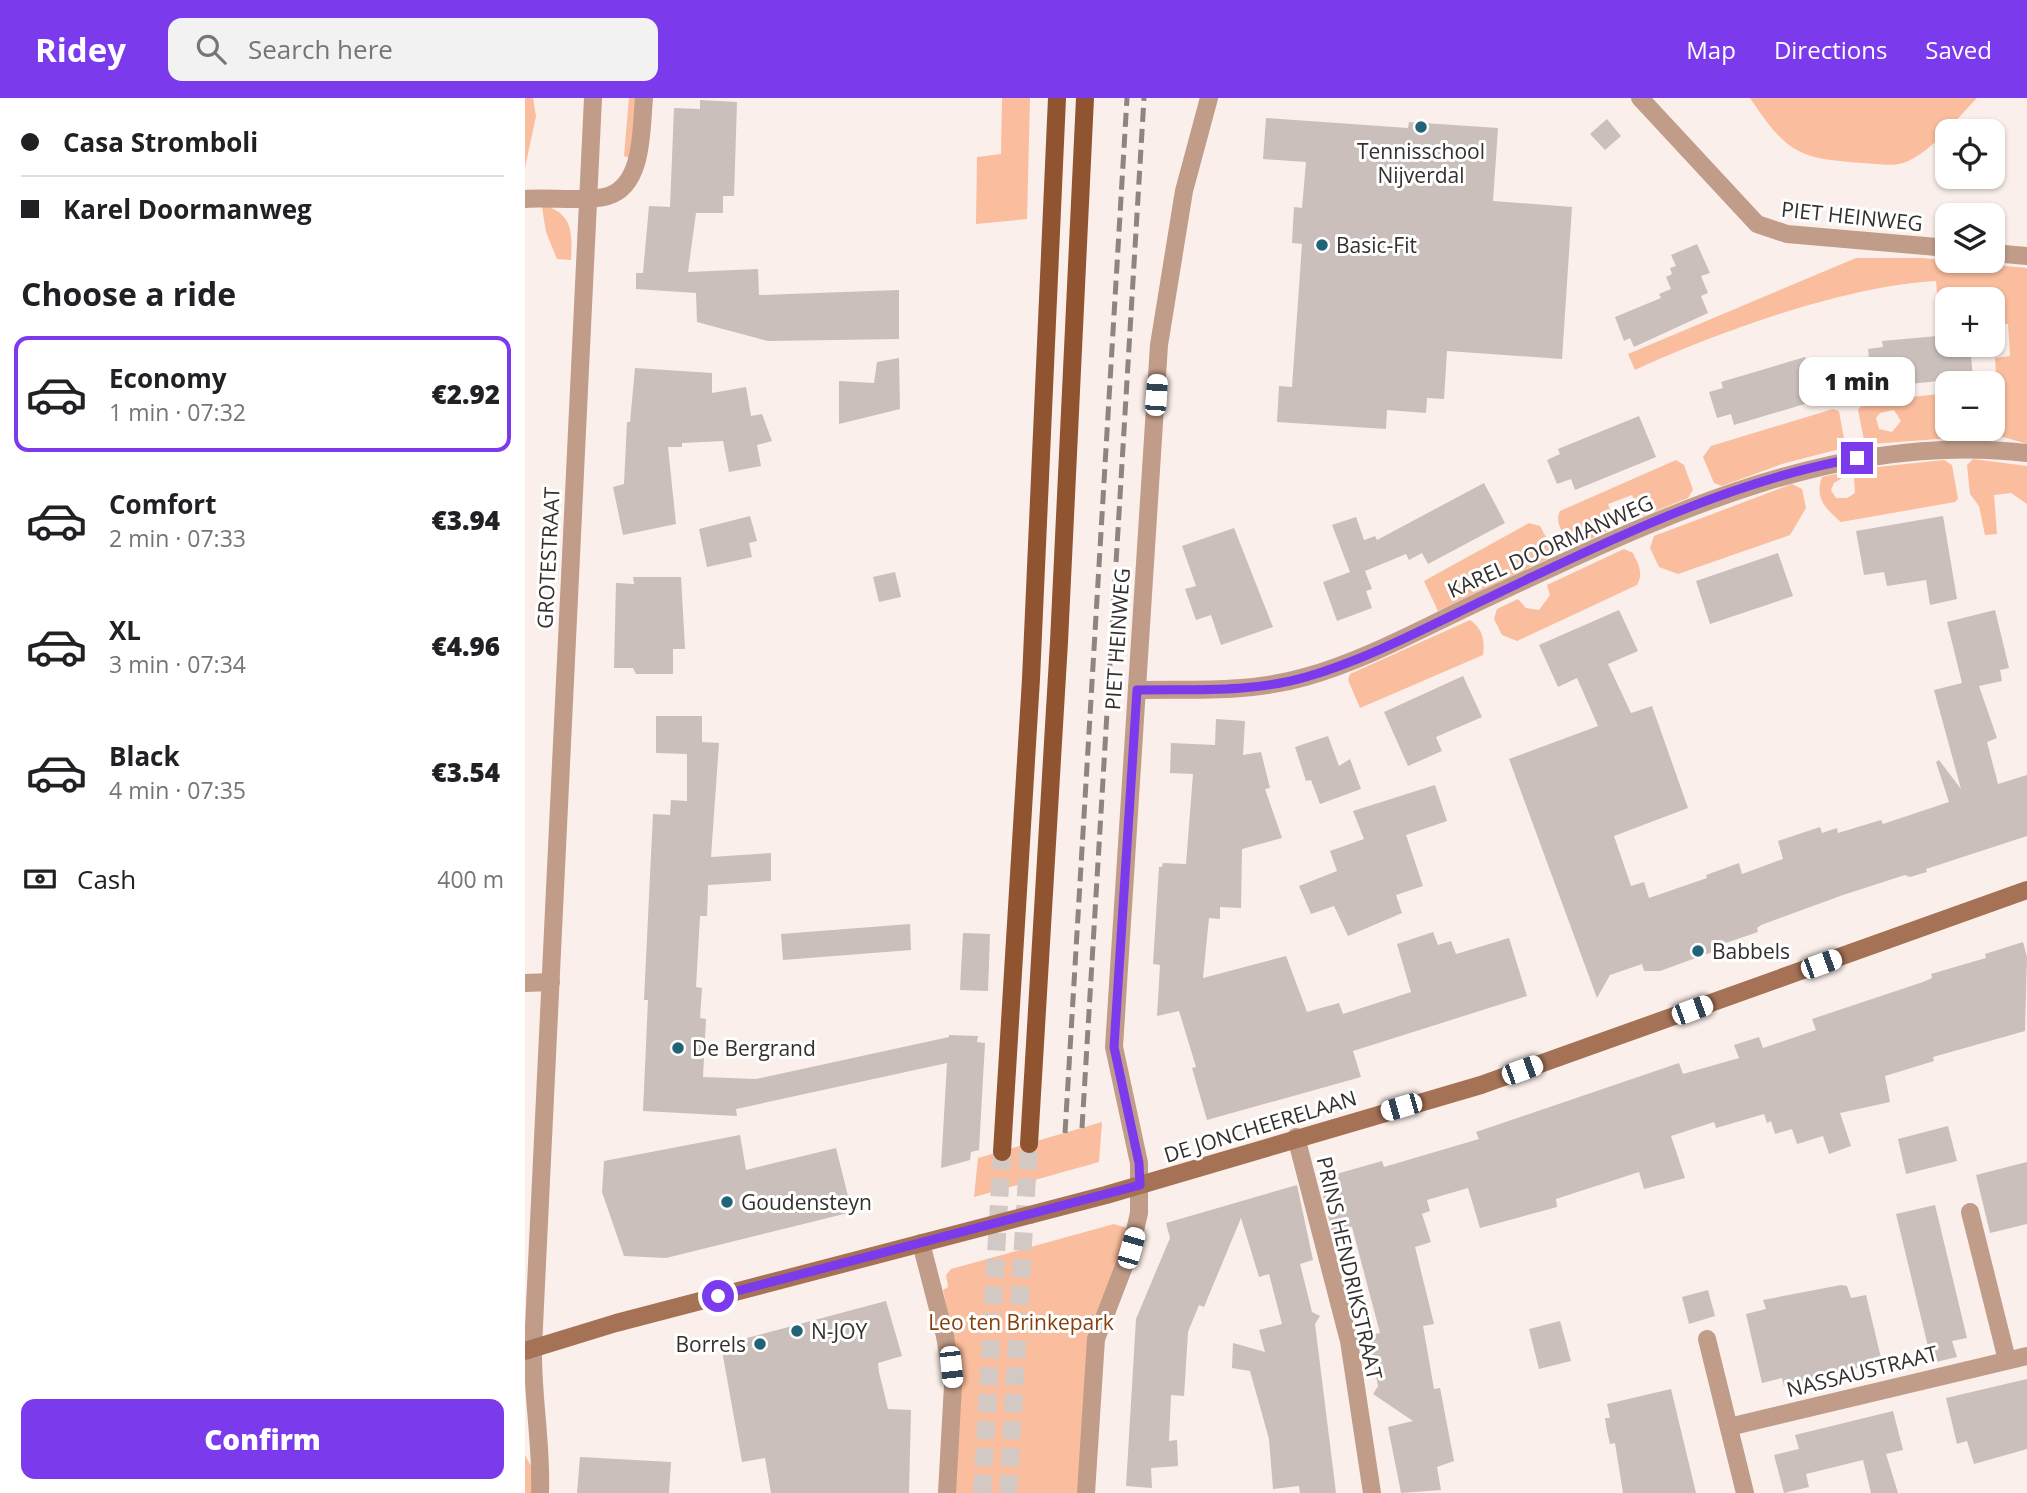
<!DOCTYPE html>
<html lang="en">
<head>
<meta charset="utf-8">
<style>
  body { margin:0; font-family:"Open Sans",sans-serif; background:#f2f2f2; color:#202124; height:100vh; display:flex; flex-direction:column; font-size:26px; white-space:nowrap }
  * { box-sizing:border-box; margin:0 }
  p { font-size:23px; color:#757577 }
  .icon { flex:none; width:38px; height:38px; fill:none; stroke:currentColor; stroke-width:2; stroke-linecap:round; stroke-linejoin:round }
  .map { position:relative; flex:1; overflow:hidden }
  .details { display:flex; flex-direction:column; background:#fff; width:525px }
  .details>* { flex:none }
  .guide { display:grid; align-content:center; height:154px; padding:0 21px; background:#fff }
  .tools { position:absolute; left:1410px; top:21px; display:grid; gap:14px }
  .tools a { display:grid; place-items:center; width:70px; height:70px; border-radius:14px; background:#fff; box-shadow:0 2px 5px #0004; font-size:35px }
  .end { position:absolute; width:32px; height:32px; margin:-16px; border:9px solid #7c3aed; background:#fff; box-shadow:0 0 0 4px #fff }
  .from { border-radius:50% }
  .bubble { position:absolute; height:49px; border-radius:14px; background:#fff; box-shadow:0 2px 5px #0004; font-size:23px; font-weight:800; line-height:49px; text-align:center }
  .car { position:absolute; width:21px; height:42px; margin:-21px -10px; border-radius:9px; box-shadow:0 0 5px 2px #0007; background:linear-gradient(#fff 24%,#345 0 40%,#fff 0 76%,#345 0 86%,#fff 0) }
  .guide b { display:flex; align-items:center; gap:24px; height:66px; font-size:26px }
  .guide b+b { border-top:2px solid #e0e0e0 }
  .guide i { width:18px; height:18px; background:#202124 }
  ul { padding:0; list-style:none }
  li { display:flex; align-items:center; gap:21px; height:116px; margin:0 14px 10px; padding:0 7px; border:4px solid transparent; border-radius:14px }
  li div { flex:1 }
  li b { display:block; font-size:26px }
  li em { font-style:normal; font-weight:800 }
  li.on { border-color:#7c3aed }
  li>.icon { width:63px; height:63px; stroke-width:1.5 }
  h2 { padding:0 21px; font-size:32px; line-height:84px }
  .pay { display:flex; align-items:center; gap:18px; height:77px; padding:0 21px; font-size:26px }
  .pay p { margin-inline-start:auto }
  .primary-button { display:flex; gap:14px; margin-top:auto; padding:14px 21px }
  .primary-button a { flex:1; height:80px; border-radius:14px; background:#7c3aed; color:#fff; font-size:28px; font-weight:800; line-height:80px; text-align:center }
  header { display:flex; align-items:center; gap:42px; box-sizing:border-box; height:98px; padding:0 35px; background:#7c3aed; color:#fff }
  header strong { font-size:33px }
  nav { display:flex; gap:38px; margin-inline-start:auto; font-size:24px }
  .search { width:490px; height:63px; background:#f2f2f2; display:flex; align-items:center; gap:18px; box-sizing:border-box; padding:0 24px; border-radius:14px; color:#757577; font-size:26px }
  main { display:flex; flex:1; min-height:0 }
  .map>svg:first-child { display:block }
  .green { fill:#fabd9d; fill-rule:evenodd }
  .building { fill:#cabfba }
  .lines { fill:none; stroke-linecap:round; stroke-linejoin:round }
  .primary-tunnel { stroke:#d2c9c4; stroke-width:18; stroke-dasharray:18 9; stroke-linecap:butt }
  .minor { stroke:#c09c89; stroke-width:18 }
  .tertiary { stroke:#c09c89; stroke-width:18 }
  .secondary { stroke:#a57256; stroke-width:18 }
  .primary { stroke:#915430; stroke-width:18 }
  .rail { stroke:#8c8582; stroke-width:5; stroke-dasharray:14 7; stroke-linecap:butt }
  .route { stroke:#7c3aed; stroke-width:9 }
  .poi-dot { fill:#226477; stroke:#fff; stroke-width:2.5 }
  .labels { text-anchor:middle; dominant-baseline:central; stroke-width:6; stroke-linejoin:round; paint-order:stroke }
  .poi-label { font-size:21px; fill:#34302e; stroke:#fff; text-anchor:start }
  .street-label { font-size:21px; fill:#34302e; stroke:#fff }
  .park-label { font-size:21px; fill:#873f0c; stroke:#fff }
</style>
</head>
<body>
<header>
<strong>Ridey</strong>
<div class="search"><svg class="icon" aria-label="search" viewBox="0 0 24 24"><circle cx="10" cy="10" r="6"/><path d="M15 15l6 6"/></svg>Search here</div>
<nav><a>Map</a><a>Directions</a><a>Saved</a></nav>
</header>
<main>
<section class="details">
<div class="guide">
<b><i class="from"></i>Casa Stromboli</b>
<b><i></i>Karel Doormanweg</b>
</div>
<h2>Choose a ride</h2>
<ul>
<li class="on"><svg class="icon" aria-label="car" viewBox="0 0 24 24"><path d="M5 17H2v-5l4-1 3-4h7l3 4 3 1v5h-3M9 17h6M6 11h13"/><circle cx="7" cy="17" r="2"/><circle cx="17" cy="17" r="2"/></svg><div><b>Economy</b><p>1 min · 07:32</p></div><em>€2.92</em></li>
<li><svg class="icon" aria-label="car" viewBox="0 0 24 24"><path d="M5 17H2v-5l4-1 3-4h7l3 4 3 1v5h-3M9 17h6M6 11h13"/><circle cx="7" cy="17" r="2"/><circle cx="17" cy="17" r="2"/></svg><div><b>Comfort</b><p>2 min · 07:33</p></div><em>€3.94</em></li>
<li><svg class="icon" aria-label="car" viewBox="0 0 24 24"><path d="M5 17H2v-5l4-1 3-4h7l3 4 3 1v5h-3M9 17h6M6 11h13"/><circle cx="7" cy="17" r="2"/><circle cx="17" cy="17" r="2"/></svg><div><b>XL</b><p>3 min · 07:34</p></div><em>€4.96</em></li>
<li><svg class="icon" aria-label="car" viewBox="0 0 24 24"><path d="M5 17H2v-5l4-1 3-4h7l3 4 3 1v5h-3M9 17h6M6 11h13"/><circle cx="7" cy="17" r="2"/><circle cx="17" cy="17" r="2"/></svg><div><b>Black</b><p>4 min · 07:35</p></div><em>€3.54</em></li>
</ul>
<div class="pay"><svg class="icon" aria-label="cash" viewBox="0 0 24 24"><path d="M3 7h18v10H3z"/><circle cx="12" cy="12" r="2"/></svg>Cash<p>400 m</p></div>
<div class="primary-button"><a>Confirm</a></div>
</section>
<div class="map">
<svg width="1502" height="1395" viewBox="0 0 1502 1395">
  <rect width="100%" height="100%" fill="#faefea"/>
  <!-- green -->
  <g class="green">
    <path d="M 0,0 L 8,0 L 11,18 L 0,70 Z"/>
    <path d="M 104,0 L 112,0 L 105,60 L 99,58 Z"/>
    <path d="M 477,0 L 505,0 L 502,121 L 451,126 L 452,59 L 476,56 Z"/>
    <path d="M 1225,0 L 1452,0 C 1431,21 1409,52 1381,64 C 1369,69 1351,66 1338,65 C 1273,61 1262,55 1225,0 Z"/>
    <path d="M 21,108 C 49,117 47,137 46,162 L 32,161 L 21,134 L 17,109 Z"/>
    <path d="M 1331,160 L 1397,160 L 1502,170 L 1502,346 L 1475,338 L 1470,260 L 1485,258 L 1483,226 L 1468,227 L 1468,201 L 1423,201 L 1423,204 L 1413,205 L 1411,183 C 1319,188 1193,234 1110,272 L 1103,256 Z"/>
    <path d="M 1423,295 L 1423,331 L 1457,331 L 1453,338 L 1346,346 L 1339,342 L 1333,312 L 1339,304 ZM 1369,312 L 1376,323 L 1367,334 L 1354,331 L 1351,320 L 1355,315 Z"/>
    <path d="M 1308,311 L 1314,313 L 1320,346 L 1315,351 L 1260,365 L 1197,388 L 1189,385 L 1178,359 L 1186,348 Z"/>
    <path d="M 1448,361 L 1502,368 L 1502,406 L 1486,395 L 1469,397 L 1472,436 L 1460,437 L 1454,408 L 1445,396 L 1442,367 Z"/>
    <path d="M 1151,362 L 1159,367 L 1168,392 L 1163,400 L 1116,419 L 1107,397 L 1083,406 L 1091,429 L 1052,448 L 1045,447 C 1039,436 1029,425 1035,413 Z"/>
    <path d="M 1419,362 L 1427,367 L 1433,401 L 1430,404 L 1316,424 C 1301,411 1289,400 1297,379 L 1334,371 ZM 1322,377 L 1329,380 L 1330,395 L 1322,400 L 1311,400 L 1306,392 L 1309,385 Z"/>
    <path d="M 1267,386 L 1277,391 L 1281,410 L 1265,437 L 1153,476 L 1134,469 L 1125,450 L 1129,438 Z"/>
    <path d="M 1004,425 L 1015,428 L 1028,452 L 1023,461 L 913,513 L 899,483 Z"/>
    <path d="M 1099,451 L 1108,455 C 1113,466 1119,475 1112,487 L 992,543 L 977,537 L 969,521 L 972,511 L 993,501 L 1001,510 L 1014,512 L 1025,497 L 1022,487 Z"/>
    <path d="M 945,522 C 958,531 960,543 958,557 L 835,610 L 823,582 L 825,576 Z"/>
    <path d="M 577,1024 L 574,1064 L 449,1099 L 453,1060 Z"/>
    <path d="M 589,1126 L 602,1130 L 598,1149 L 563,1238 L 554,1395 L 430,1395 L 435,1269 L 418,1192 L 423,1189 L 421,1177 L 426,1171 Z"/>
    <path d="M 0,1357 L 7,1370 L 8,1395 L 0,1395 Z"/>
  </g>
  <!-- building -->
  <g class="building">
    <path d="M 175,2 L 212,4 L 209,98 L 198,98 L 198,115 L 171,115 L 163,174 L 233,171 L 234,197 L 374,192 L 374,241 L 243,243 L 172,224 L 171,195 L 111,191 L 111,175 L 118,175 L 124,108 L 145,109 L 149,10 L 175,11 Z"/>
    <path d="M 741,20 L 883,30 L 884,24 L 973,30 L 968,103 L 1047,109 L 1037,261 L 922,253 L 919,301 L 902,300 L 901,315 L 862,312 L 861,331 L 752,324 L 754,288 L 767,289 L 777,146 L 767,145 L 769,109 L 777,110 L 781,64 L 738,61 Z"/>
    <path d="M 1082,21 L 1096,38 L 1080,52 L 1065,36 Z"/>
    <path d="M 1172,146 L 1185,175 L 1176,178 L 1183,195 L 1176,198 L 1183,215 L 1109,249 L 1105,240 L 1099,243 L 1090,219 L 1136,200 L 1134,196 L 1146,191 L 1141,179 L 1147,176 L 1145,170 L 1151,168 L 1146,157 Z"/>
    <path d="M 1423,237 L 1423,247 L 1445,247 L 1448,280 L 1361,288 L 1360,276 L 1346,277 L 1343,251 L 1358,249 L 1357,243 Z"/>
    <path d="M 1280,259 L 1293,302 L 1209,327 L 1206,316 L 1192,320 L 1184,294 L 1198,290 L 1196,284 Z"/>
    <path d="M 374,260 L 375,311 L 314,326 L 314,283 L 349,285 L 352,264 Z"/>
    <path d="M 110,270 L 187,275 L 187,295 L 221,289 L 226,318 L 237,316 L 247,343 L 232,347 L 236,368 L 204,374 L 198,343 L 157,345 L 157,349 L 143,349 L 151,426 L 98,437 L 88,389 L 99,386 L 102,324 L 105,324 Z"/>
    <path d="M 1114,318 L 1131,359 L 1050,392 L 1046,381 L 1032,386 L 1022,362 L 1035,356 L 1033,351 Z"/>
    <path d="M 959,385 L 980,425 L 903,466 L 897,455 L 884,462 L 881,456 L 840,473 L 847,491 L 841,493 L 847,510 L 812,523 L 798,484 L 825,474 L 807,427 L 831,419 L 839,442 L 850,438 L 852,442 Z"/>
    <path d="M 225,418 L 232,443 L 224,445 L 227,459 L 182,469 L 174,431 Z"/>
    <path d="M 1418,418 L 1432,501 L 1405,507 L 1401,482 L 1362,488 L 1359,474 L 1339,477 L 1331,433 Z"/>
    <path d="M 709,430 L 748,529 L 696,547 L 686,517 L 671,522 L 660,491 L 671,488 L 657,448 Z"/>
    <path d="M 1253,455 L 1268,498 L 1185,526 L 1171,483 Z"/>
    <path d="M 370,474 L 376,499 L 354,504 L 348,479 Z"/>
    <path d="M 108,479 L 156,479 L 160,551 L 148,551 L 148,576 L 111,576 L 108,570 L 89,570 L 91,485 L 109,486 Z"/>
    <path d="M 1094,512 L 1113,553 L 1083,566 L 1106,615 L 1127,608 L 1163,710 L 1089,738 L 1106,788 L 1119,784 L 1124,800 L 1182,780 L 1181,777 L 1214,765 L 1217,776 L 1258,761 L 1253,743 L 1295,729 L 1297,735 L 1312,730 L 1313,735 L 1356,722 L 1358,726 L 1424,704 L 1411,664 L 1414,662 L 1436,691 L 1409,592 L 1437,585 L 1422,524 L 1470,512 L 1484,570 L 1475,572 L 1477,583 L 1454,588 L 1472,640 L 1462,644 L 1473,686 L 1502,677 L 1502,738 L 1401,771 L 1402,774 L 1385,779 L 1380,777 L 1318,797 L 1236,827 L 1232,830 L 1233,834 L 1189,849 L 1190,853 L 1135,873 L 1119,873 L 1117,866 L 1085,877 L 1072,900 L 984,661 L 1073,628 L 1052,580 L 1033,589 L 1014,547 Z"/>
    <path d="M 938,578 L 957,619 L 911,639 L 917,653 L 883,668 L 859,614 Z"/>
    <path d="M 131,618 L 177,618 L 177,644 L 194,645 L 186,759 L 246,755 L 246,783 L 183,787 L 182,818 L 175,818 L 171,889 L 177,890 L 175,920 L 181,921 L 178,979 L 231,981 L 424,939 L 424,937 L 453,938 L 452,944 L 460,945 L 454,1052 L 446,1054 L 445,1062 L 416,1070 L 422,965 L 211,1011 L 212,1018 L 118,1013 L 123,902 L 119,902 L 128,716 L 145,717 L 146,702 L 162,703 L 162,656 L 131,655 Z"/>
    <path d="M 691,621 L 720,623 L 718,657 L 736,654 L 745,690 L 740,691 L 757,740 L 717,751 L 716,810 L 695,809 L 695,821 L 684,820 L 678,880 L 761,858 L 782,914 L 814,905 L 818,916 L 886,894 L 872,846 L 908,834 L 913,847 L 926,843 L 931,856 L 984,840 L 1002,898 L 828,953 L 836,979 L 682,1022 L 667,970 L 671,969 L 654,913 L 632,918 L 635,867 L 628,866 L 634,769 L 637,769 L 638,765 L 661,766 L 668,676 L 645,675 L 646,645 L 690,647 Z"/>
    <path d="M 803,638 L 814,668 L 825,661 L 836,691 L 795,706 L 786,682 L 781,683 L 770,649 Z"/>
    <path d="M 910,687 L 922,723 L 881,737 L 898,788 L 871,797 L 877,815 L 823,838 L 809,808 L 786,816 L 774,788 L 812,773 L 805,753 L 839,741 L 828,713 Z"/>
    <path d="M 385,826 L 386,852 L 258,862 L 256,836 Z"/>
    <path d="M 438,835 L 465,836 L 463,893 L 435,892 Z"/>
    <path d="M 1498,844 L 1502,859 L 1500,933 L 1408,959 L 1409,963 L 1360,978 L 1365,1004 L 1315,1015 L 1326,1048 L 1304,1056 L 1298,1038 L 1272,1046 L 1267,1031 L 1250,1036 L 1246,1023 L 1242,1025 L 1239,1016 L 1191,1030 L 1189,1024 L 1146,1038 L 1160,1080 L 1119,1091 L 1114,1074 L 1031,1101 L 1032,1109 L 955,1130 L 943,1090 L 902,1102 L 905,1113 L 897,1116 L 906,1144 L 890,1149 L 909,1226 L 898,1228 L 909,1291 L 915,1290 L 929,1363 L 912,1369 L 916,1392 L 876,1395 L 863,1329 L 888,1323 L 848,1296 L 853,1288 L 843,1237 L 855,1235 L 827,1129 L 807,1134 L 794,1081 L 857,1063 L 859,1069 L 954,1041 L 951,1034 L 1154,965 L 1158,976 L 1214,960 L 1209,947 L 1234,939 L 1238,950 L 1291,932 L 1287,921 L 1398,884 L 1407,880 L 1406,876 L 1461,860 L 1460,856 Z"/>
    <path d="M 1423,1028 L 1432,1063 L 1381,1076 L 1373,1041 Z"/>
    <path d="M 215,1037 L 221,1072 L 311,1050 L 327,1114 L 141,1160 L 99,1158 L 77,1094 L 79,1063 Z"/>
    <path d="M 1502,1064 L 1502,1126 L 1465,1135 L 1451,1077 Z"/>
    <path d="M 772,1087 L 788,1162 L 775,1166 L 787,1214 L 795,1218 L 790,1226 L 811,1395 L 775,1395 L 774,1388 L 748,1391 L 744,1341 L 725,1273 L 707,1270 L 708,1245 L 740,1254 L 734,1232 L 757,1226 L 744,1176 L 734,1179 L 716,1120 L 679,1209 L 674,1207 L 663,1234 L 659,1298 L 646,1297 L 644,1343 L 652,1342 L 653,1368 L 626,1370 L 627,1390 L 601,1388 L 611,1221 L 645,1140 L 641,1125 Z"/>
    <path d="M 1410,1107 L 1442,1240 L 1427,1243 L 1432,1259 L 1407,1265 L 1371,1116 Z"/>
    <path d="M 1316,1187 L 1322,1188 L 1326,1200 L 1341,1197 L 1357,1264 L 1259,1288 L 1257,1280 L 1237,1285 L 1221,1216 L 1241,1211 L 1238,1202 Z"/>
    <path d="M 1183,1192 L 1190,1218 L 1164,1226 L 1157,1199 Z"/>
    <path d="M 361,1203 L 377,1258 L 353,1265 L 354,1274 L 363,1311 L 386,1312 L 384,1395 L 246,1395 L 240,1360 L 217,1364 L 196,1247 Z"/>
    <path d="M 1035,1223 L 1046,1263 L 1014,1271 L 1004,1231 Z"/>
    <path d="M 1502,1281 L 1502,1351 L 1449,1366 L 1442,1343 L 1432,1346 L 1421,1300 Z"/>
    <path d="M 1146,1291 L 1171,1395 L 1098,1395 L 1090,1345 L 1085,1346 L 1082,1333 L 1080,1320 L 1085,1320 L 1082,1306 Z"/>
    <path d="M 1368,1313 L 1378,1352 L 1361,1356 L 1373,1395 L 1346,1395 L 1338,1362 L 1281,1376 L 1284,1389 L 1259,1395 L 1249,1357 L 1274,1351 L 1270,1337 Z"/>
    <path d="M 55,1359 L 146,1364 L 144,1395 L 52,1395 Z"/>
  </g>
  <g class="lines">
    <!-- primary-tunnel -->
    <g class="primary-tunnel">
      <path d="M 457,1395 L 477,1054"/>
      <path d="M 483,1395 L 504,1046"/>
    </g>
    <!-- minor -->
    <g class="minor">
      <path d="M 1115,0 L 1232,126 L 1262,136 L 1423,150"/>
      <path d="M 0,101 C 21,99 65,104 83,98 C 119,87 116,30 119,0"/>
      <path d="M 1468,155 L 1502,158"/>
      <path d="M 612,592 C 668,591 725,595 780,579 C 844,561 903,527 964,499 C 1133,420 1311,332 1502,355"/>
      <path d="M 0,885 L 26,884"/>
      <path d="M 771,1039 L 824,1243 L 847,1395"/>
      <path d="M 1445,1114 L 1482,1262"/>
      <path d="M 396,1145 L 420,1238 L 428,1287 L 422,1395"/>
      <path d="M 1182,1241 L 1220,1395"/>
      <path d="M 8,1249 C 7,1298 17,1346 15,1395"/>
      <path d="M 1204,1329 L 1502,1258"/>
      <path d="M 561,1395 L 571,1241 L 606,1150 L 614,1115 L 614,1065 L 589,949 L 634,247 L 659,93 L 684,0"/>
    </g>
    <!-- tertiary -->
    <path class="tertiary" d="M 8,1249 L 68,0"/>
    <!-- secondary -->
    <path class="secondary" d="M 0,1253 L 91,1225 L 581,1097 L 956,987 L 1502,792"/>
    <!-- primary -->
    <g class="primary">
      <path d="M 504,1046 L 534,544 L 560,0"/>
      <path d="M 477,1054 L 506,581 L 532,0"/>
    </g>
    <!-- rail -->
    <g class="rail">
      <path d="M 557,1030 L 619,0"/>
      <path d="M 540,1035 L 602,0"/>
    </g>
  </g>
  <g class="lines">
    <!-- route -->
    <path class="route" d="M 193,1198 L 615,1087 L 614,1065 L 589,949 L 612,592 C 668,591 726,595 781,579 C 843,561 902,529 961,501 C 1078,445 1203,383 1332,360"/>
  </g>
  <!-- markers -->
  <g class="poi-dot">
    <circle cx="896" cy="29" r="7"/>
    <circle cx="797" cy="147" r="7"/>
    <circle cx="1173" cy="853" r="7"/>
    <circle cx="153" cy="950" r="7"/>
    <circle cx="202" cy="1104" r="7"/>
    <circle cx="272" cy="1233" r="7"/>
    <circle cx="235" cy="1246" r="7"/>
  </g>
  <g class="labels">
    <!-- poi labels -->
    <g class="poi-label">
      <text x="896" y="53" text-anchor="middle">Tennisschool<tspan x="896" dy="24">Nijverdal</tspan></text>
      <text x="811" y="147">Basic-Fit</text>
      <text x="1187" y="853">Babbels</text>
      <text x="167" y="950">De Bergrand</text>
      <text x="216" y="1104">Goudensteyn</text>
      <text x="286" y="1233">N-JOY</text>
      <text x="221" y="1246" text-anchor="end">Borrels</text>
    </g>
    <!-- street labels -->
    <g class="street-label">
      <text transform="translate(1327 118) rotate(6)">PIET HEINWEG</text>
      <text transform="translate(1025 448) rotate(-24)">KAREL DOORMANWEG</text>
      <text transform="translate(23 460) rotate(-87)">GROTESTRAAT</text>
      <text transform="translate(592 541) rotate(-86)">PIET HEINWEG</text>
      <text transform="translate(735 1028) rotate(-17)">DE JONCHEERELAAN</text>
      <text transform="translate(825 1170) rotate(77)">PRINS HENDRIKSTRAAT</text>
      <text transform="translate(1337 1273) rotate(-14)">NASSAUSTRAAT</text>
    </g>
    <!-- park labels -->
    <g class="park-label">
      <text x="496" y="1224">Leo ten Brinkepark</text>
    </g>
  </g>
</svg>
<div class="tools">
<a><svg class="icon" aria-label="locate" viewBox="0 0 24 24"><circle cx="12" cy="12" r="6"/><path d="M12 2v4M12 18v4M2 12h4M18 12h4"/></svg></a>
<a><svg class="icon" aria-label="layers" viewBox="0 0 24 24"><path d="M12 4l9 5-9 5-9-5zM3 14l9 5 9-5"/></svg></a>
<a>+</a>
<a>−</a>
</div>
<i class="end from" style="left:193px;top:1198px"></i>
<i class="end" style="left:1332px;top:360px"></i>
<div class="bubble" style="left:1274px;top:259px;width:116px">1 min</div>
<i class="car" style="left:631px;top:297px;rotate:4deg"></i>
<i class="car" style="left:1296px;top:866px;rotate:70deg"></i>
<i class="car" style="left:1167px;top:912px;rotate:70deg"></i>
<i class="car" style="left:997px;top:972px;rotate:70deg"></i>
<i class="car" style="left:876px;top:1009px;rotate:254deg"></i>
<i class="car" style="left:606px;top:1150px;rotate:16deg"></i>
<i class="car" style="left:426px;top:1269px;rotate:174deg"></i>
</div>
</main>
</body>
</html>
